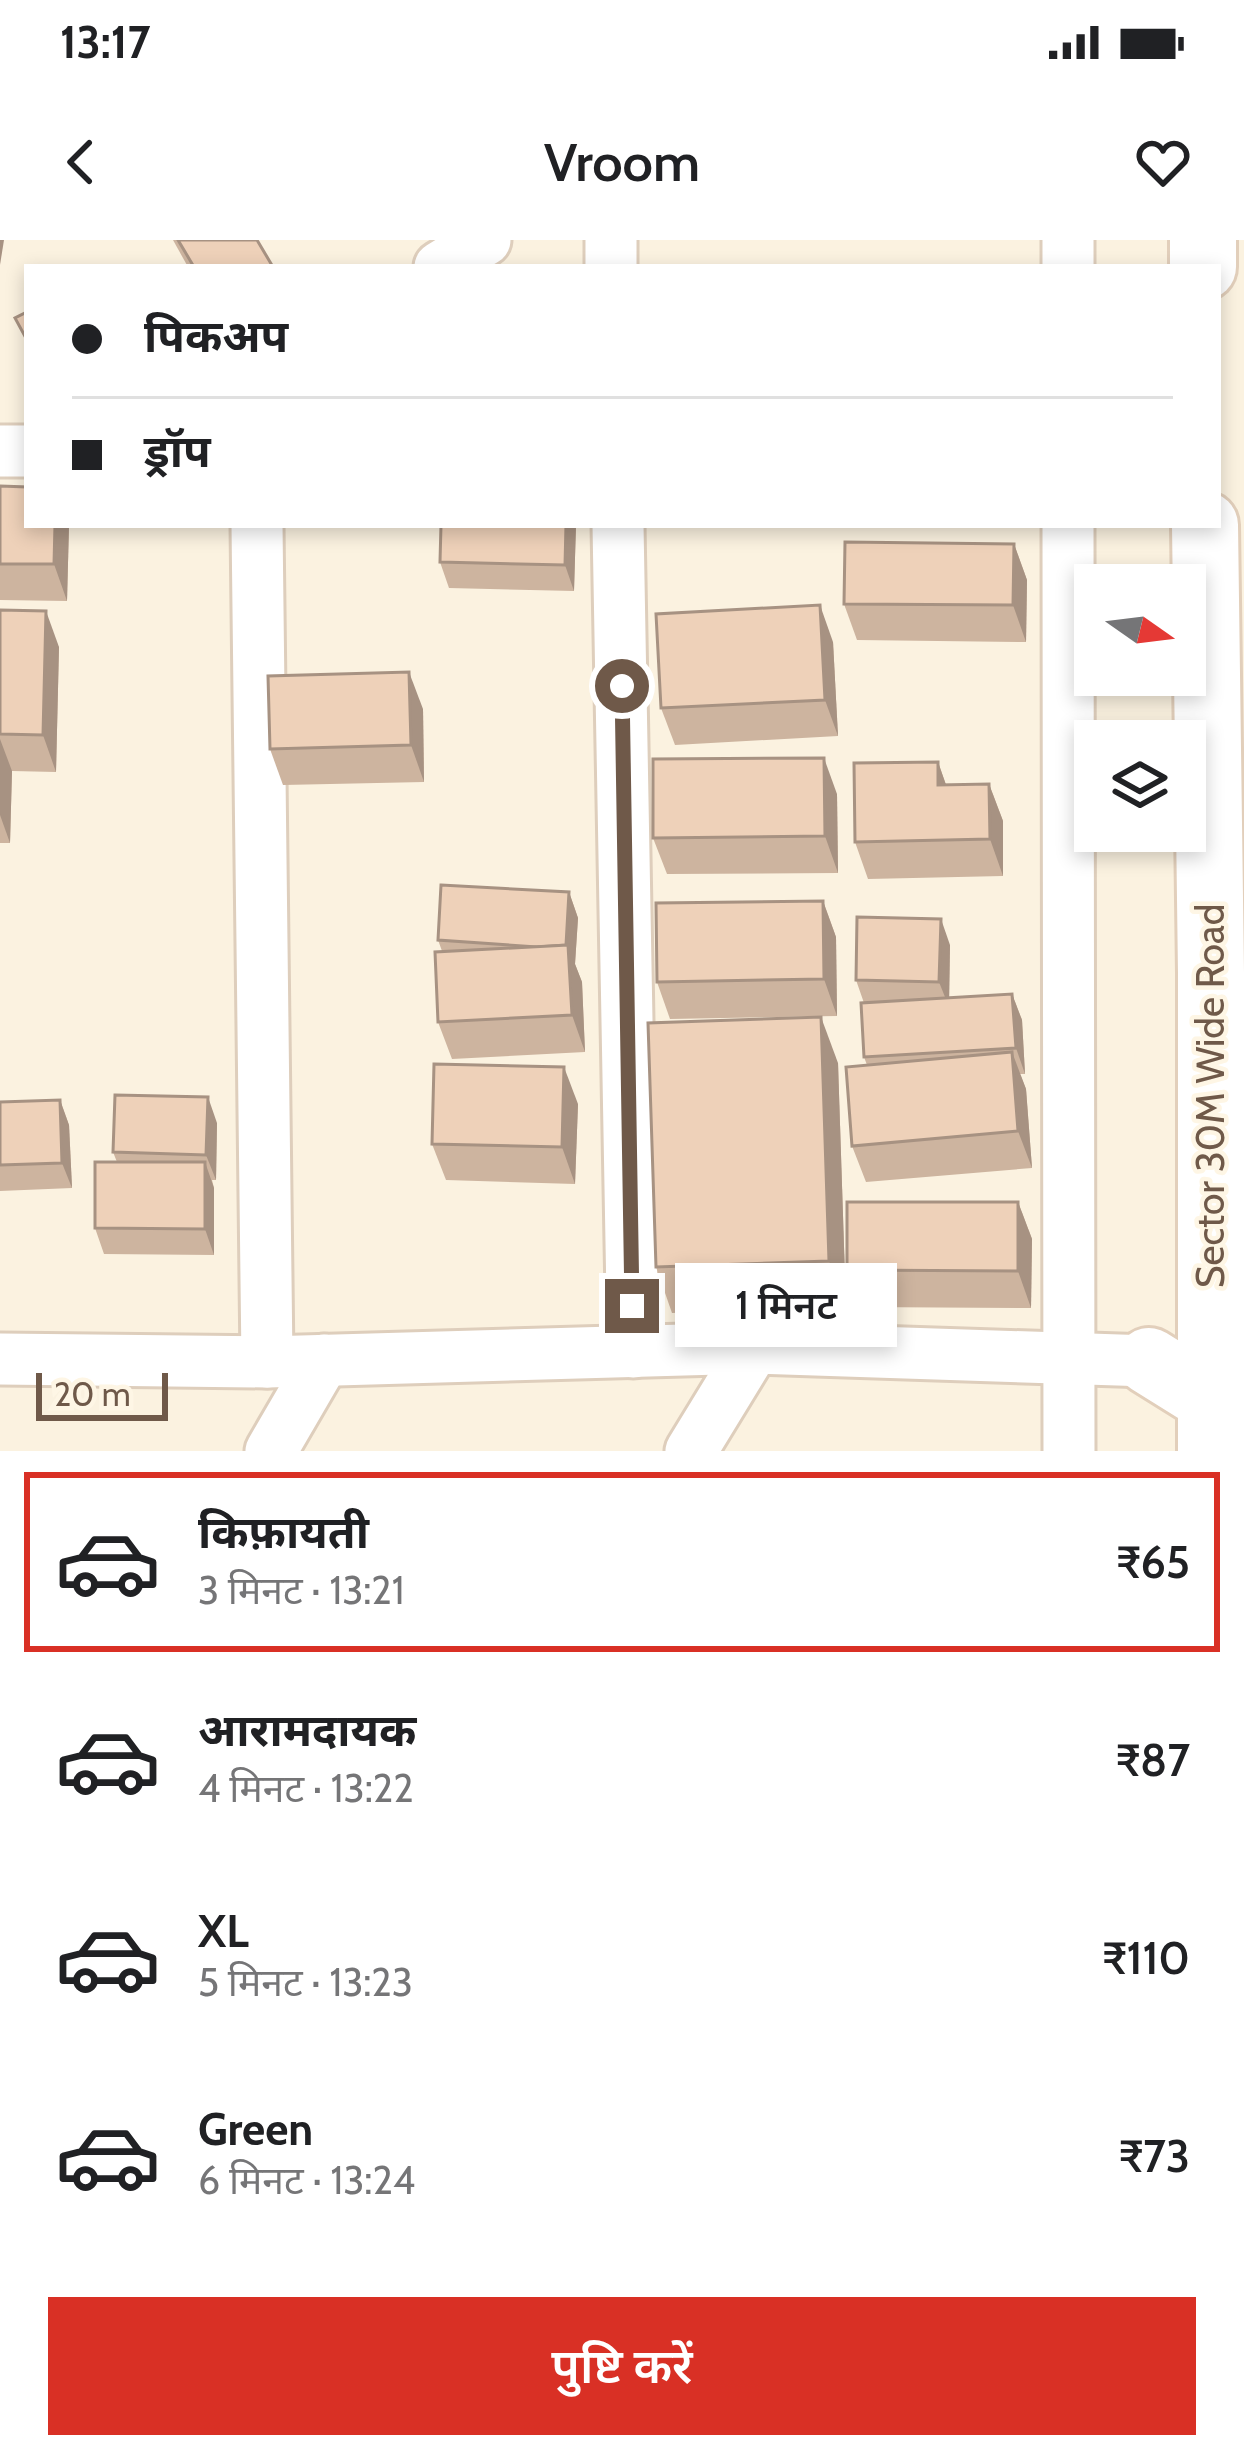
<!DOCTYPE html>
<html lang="hi">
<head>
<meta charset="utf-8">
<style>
  body { margin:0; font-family:Cabin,"Noto Sans Devanagari",sans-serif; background:#f6f6f6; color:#202124; height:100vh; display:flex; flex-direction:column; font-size:45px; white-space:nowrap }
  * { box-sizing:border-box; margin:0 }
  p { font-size:39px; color:#757577 }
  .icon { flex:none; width:66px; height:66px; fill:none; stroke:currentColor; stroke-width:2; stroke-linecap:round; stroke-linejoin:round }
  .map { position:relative; height:1211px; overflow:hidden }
  .side { display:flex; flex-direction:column; background:#fff; flex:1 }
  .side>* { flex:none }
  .hud { position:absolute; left:24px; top:24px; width:1197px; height:264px; border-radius:0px; box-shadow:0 6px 18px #0003; display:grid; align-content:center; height:264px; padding:0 48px; background:#fff }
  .needle { width:78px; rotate:104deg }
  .buttons { position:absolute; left:1074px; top:324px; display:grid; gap:24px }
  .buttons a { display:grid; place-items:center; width:132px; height:132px; border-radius:0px; background:#fff; box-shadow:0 6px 18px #0003; font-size:60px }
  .scale { position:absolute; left:36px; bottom:30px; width:132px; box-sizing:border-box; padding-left:12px; border:6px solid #6f5949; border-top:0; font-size:33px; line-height:42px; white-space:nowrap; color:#6f5949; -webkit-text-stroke:9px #fef6e5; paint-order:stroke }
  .end { position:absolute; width:54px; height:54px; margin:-27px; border:15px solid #6f5949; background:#fff; box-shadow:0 0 0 6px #fff }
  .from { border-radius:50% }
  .bubble { position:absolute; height:84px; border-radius:0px; background:#fff; box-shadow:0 6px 18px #0003; font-size:39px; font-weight:600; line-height:84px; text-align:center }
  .hud b { display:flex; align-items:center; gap:42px; height:114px; font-size:45px }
  .hud b+b { border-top:3px solid #e0e0e0 }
  .hud i { width:30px; height:30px; background:#202124 }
  ul { padding:21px 0 0; list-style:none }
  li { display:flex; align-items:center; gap:36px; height:180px; margin:0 24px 18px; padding:0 24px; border:6px solid transparent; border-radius:0px }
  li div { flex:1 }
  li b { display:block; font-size:45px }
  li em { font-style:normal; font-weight:600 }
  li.selected { border-color:#d93025 }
  li>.icon { width:108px; height:108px; stroke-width:1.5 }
  .primary-button { display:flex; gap:24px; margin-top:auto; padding:24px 48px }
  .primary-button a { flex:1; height:138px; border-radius:0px; background:#d93025; color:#fff; font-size:48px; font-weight:600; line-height:138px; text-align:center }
  .status { display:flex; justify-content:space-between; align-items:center; height:84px; padding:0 60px; background:#fff; direction:ltr }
  .status svg { height:33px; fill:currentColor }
  header { display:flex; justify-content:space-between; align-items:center; height:156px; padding:0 48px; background:#fff; font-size:54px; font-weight:600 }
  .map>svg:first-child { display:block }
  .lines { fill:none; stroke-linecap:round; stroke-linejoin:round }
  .street-casing { stroke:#decebc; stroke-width:57 }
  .secondary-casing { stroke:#e2cfbb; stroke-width:72 }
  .street { stroke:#fff; stroke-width:51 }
  .secondary { stroke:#fff; stroke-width:66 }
  .wall { fill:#cdb49f }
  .shaded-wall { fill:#a79282 }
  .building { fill:#eed1b9; stroke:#a79282; stroke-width:3 }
  .route { stroke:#6f5949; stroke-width:15 }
  .labels { text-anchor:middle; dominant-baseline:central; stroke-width:9; stroke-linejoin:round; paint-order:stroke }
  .street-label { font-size:39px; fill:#6f5949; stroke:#fef6e5 }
</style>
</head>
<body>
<div class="status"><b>13:17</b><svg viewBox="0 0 49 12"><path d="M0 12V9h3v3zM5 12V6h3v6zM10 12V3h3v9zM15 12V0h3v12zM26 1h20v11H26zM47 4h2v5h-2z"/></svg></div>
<header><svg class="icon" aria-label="back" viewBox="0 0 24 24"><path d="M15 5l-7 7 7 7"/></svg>Vroom<svg class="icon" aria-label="heart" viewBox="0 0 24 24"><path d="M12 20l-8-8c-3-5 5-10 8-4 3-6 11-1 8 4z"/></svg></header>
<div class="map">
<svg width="1244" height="1211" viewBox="0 0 1244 1211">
  <rect width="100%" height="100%" fill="#fbf2e0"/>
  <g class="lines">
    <defs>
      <g id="street">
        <path d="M 611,0 L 611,27"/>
        <path d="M 440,27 L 485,0"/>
        <path d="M 1068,27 L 1068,0"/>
        <path d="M 0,211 L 27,211"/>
        <path d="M 257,285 L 267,1122"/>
        <path d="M 618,285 L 633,1112"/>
        <path d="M 1068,285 L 1069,1211"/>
        <path d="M 0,1119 L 267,1122 L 754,1108 L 1149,1121"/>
        <path d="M 271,1211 L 324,1120"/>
        <path d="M 691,1211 L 754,1108"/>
      </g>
      <g id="secondary">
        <path d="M 1203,0 L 1203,27"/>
        <path d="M 1205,285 L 1211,733 L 1211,1211"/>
        <path d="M 1149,1121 L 1210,1159 L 1244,1158"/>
      </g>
    </defs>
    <!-- street casing -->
    <use href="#street" class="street-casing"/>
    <!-- secondary casing -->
    <use href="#secondary" class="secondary-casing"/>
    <!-- street -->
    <use href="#street" class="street"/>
    <!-- secondary -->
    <use href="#secondary" class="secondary"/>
  </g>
  <!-- wall -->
  <g class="wall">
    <path d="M 173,0 L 257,0 L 273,27 L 188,27 Z"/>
    <path d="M 0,246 L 69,285 L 67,361 L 0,360 Z"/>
    <path d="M 576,285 L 574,351 L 449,348 L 440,322 Z"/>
    <path d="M 1014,304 L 1027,340 L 1026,402 L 857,400 L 844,364 Z"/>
    <path d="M 0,370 L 59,407 L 56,532 L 12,531 L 10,603 L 0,603 Z"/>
    <path d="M 833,402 L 838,496 L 675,505 L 661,468 Z"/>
    <path d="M 423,469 L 424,542 L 283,545 L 270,509 Z"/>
    <path d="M 938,522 L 946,545 L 989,544 L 1003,581 L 1003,636 L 868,639 L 855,602 Z"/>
    <path d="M 837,554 L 838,633 L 667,634 L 653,598 Z"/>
    <path d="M 569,652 L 578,678 L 575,724 L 582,742 L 585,812 L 452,819 L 438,782 L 442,711 L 438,700 Z"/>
    <path d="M 823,661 L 836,697 L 837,776 L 670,779 L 657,742 Z"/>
    <path d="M 950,705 L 949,758 L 1012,754 L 1022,780 L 1025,834 L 1020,834 L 1026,849 L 1032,928 L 866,942 L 852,906 L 867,825 L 864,817 L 864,763 L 856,740 Z"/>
    <path d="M 838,823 L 846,1067 L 672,1073 L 656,1027 Z"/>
    <path d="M 60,860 L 69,885 L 72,948 L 0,951 L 0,862 Z"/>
    <path d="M 578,864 L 575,944 L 446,940 L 432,904 Z"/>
    <path d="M 217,883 L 216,940 L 212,940 L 214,948 L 214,1015 L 104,1014 L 95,988 L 117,922 L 113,912 Z"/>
    <path d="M 1018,962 L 1032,999 L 1031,1068 L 860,1067 L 847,1030 Z"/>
  </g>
  <!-- shaded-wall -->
  <g class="shaded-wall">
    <path d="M 0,0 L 4,0 L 0,25 Z"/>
    <path d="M 55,285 L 69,285 L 67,361 L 54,324 Z"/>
    <path d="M 566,285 L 576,285 L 574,351 L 565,325 Z"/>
    <path d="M 1014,304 L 1027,340 L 1026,402 L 1013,365 Z"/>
    <path d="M 820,365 L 833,402 L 838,496 L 825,460 Z"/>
    <path d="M 46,371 L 59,407 L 56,532 L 43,495 Z"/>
    <path d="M 409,432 L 423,469 L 424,542 L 411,505 Z"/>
    <path d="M 0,499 L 12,531 L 10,603 L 0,575 Z"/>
    <path d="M 824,518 L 837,554 L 838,633 L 825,596 Z"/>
    <path d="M 938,522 L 951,559 L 938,545 Z"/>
    <path d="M 989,544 L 1003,581 L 1003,636 L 990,599 Z"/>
    <path d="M 569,652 L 578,678 L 575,724 L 582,742 L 585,812 L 572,775 L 565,708 Z"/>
    <path d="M 823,661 L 836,697 L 837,776 L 824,739 Z"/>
    <path d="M 941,679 L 950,705 L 949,767 L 939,742 Z"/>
    <path d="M 1012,754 L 1022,780 L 1025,834 L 1016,808 Z"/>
    <path d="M 821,777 L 838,823 L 846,1067 L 829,1021 Z"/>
    <path d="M 1012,812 L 1026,849 L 1032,928 L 1018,891 Z"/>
    <path d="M 564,827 L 578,864 L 575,944 L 562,907 Z"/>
    <path d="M 208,857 L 217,883 L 216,940 L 206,915 Z"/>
    <path d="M 60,860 L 69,885 L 72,948 L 62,923 Z"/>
    <path d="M 205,922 L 214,948 L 214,1015 L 205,989 Z"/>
    <path d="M 1018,962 L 1032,999 L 1031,1068 L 1018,1031 Z"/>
  </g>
  <!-- building -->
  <g class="building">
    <path d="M 178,0 L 257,0 L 273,27 L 194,27 Z"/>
    <path d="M 27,72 L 27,100 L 15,78 Z"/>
    <path d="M 0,246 L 27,247 L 27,285 L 55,285 L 54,324 L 0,324 Z"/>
    <path d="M 441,285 L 566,285 L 565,325 L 440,322 Z"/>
    <path d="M 845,302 L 1014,304 L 1013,365 L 844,364 Z"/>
    <path d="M 820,365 L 825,460 L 661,468 L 656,374 Z"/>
    <path d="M 0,370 L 46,371 L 43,495 L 0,494 Z"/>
    <path d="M 409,432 L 411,505 L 270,509 L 268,436 Z"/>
    <path d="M 824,518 L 825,596 L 653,598 L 653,519 Z"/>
    <path d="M 938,522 L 938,545 L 989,544 L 990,599 L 855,602 L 854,523 Z"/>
    <path d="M 441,645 L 569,652 L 566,705 L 537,707 L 438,700 Z"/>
    <path d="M 823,661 L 824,739 L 657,742 L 656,663 Z"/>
    <path d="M 857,677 L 941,679 L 939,742 L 856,740 Z"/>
    <path d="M 568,705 L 572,775 L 438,782 L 435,712 Z"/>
    <path d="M 1012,754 L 1016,808 L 864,817 L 861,763 Z"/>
    <path d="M 821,777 L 829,1021 L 656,1027 L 648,783 Z"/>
    <path d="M 1012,812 L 1018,891 L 852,906 L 846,827 Z"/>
    <path d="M 434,824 L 564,827 L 562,907 L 432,904 Z"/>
    <path d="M 115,855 L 208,857 L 206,915 L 113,912 Z"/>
    <path d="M 60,860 L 62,923 L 0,925 L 0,862 Z"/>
    <path d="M 95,922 L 205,922 L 205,989 L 95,988 Z"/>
    <path d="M 847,962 L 1018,962 L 1018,1031 L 847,1030 Z"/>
  </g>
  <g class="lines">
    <!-- route -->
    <path class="route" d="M 622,446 L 632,1066"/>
  </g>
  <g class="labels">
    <!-- street labels -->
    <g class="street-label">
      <text transform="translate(1210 856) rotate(-90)">Sector 30M Wide Road</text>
    </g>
  </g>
</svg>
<div class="buttons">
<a><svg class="needle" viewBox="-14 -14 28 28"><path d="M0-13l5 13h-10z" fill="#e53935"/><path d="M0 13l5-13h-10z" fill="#757577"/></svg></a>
<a><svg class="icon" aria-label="layers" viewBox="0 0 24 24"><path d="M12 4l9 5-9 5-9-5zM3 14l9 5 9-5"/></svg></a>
</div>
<div class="scale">20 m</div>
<i class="end from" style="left:622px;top:446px"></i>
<i class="end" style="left:632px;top:1066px"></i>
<div class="bubble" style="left:675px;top:1023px;width:222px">1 मिनट</div>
<div class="hud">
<b><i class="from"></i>पिकअप</b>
<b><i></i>ड्रॉप</b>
</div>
</div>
<section class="side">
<ul>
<li class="selected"><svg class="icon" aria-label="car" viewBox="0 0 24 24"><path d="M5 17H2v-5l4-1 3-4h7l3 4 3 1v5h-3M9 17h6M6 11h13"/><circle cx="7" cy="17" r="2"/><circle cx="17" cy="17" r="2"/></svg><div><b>किफ़ायती</b><p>3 मिनट · 13:21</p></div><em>₹65</em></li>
<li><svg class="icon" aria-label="car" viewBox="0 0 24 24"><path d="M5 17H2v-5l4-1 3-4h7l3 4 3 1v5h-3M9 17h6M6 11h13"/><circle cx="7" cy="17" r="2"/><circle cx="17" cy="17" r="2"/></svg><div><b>आरामदायक</b><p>4 मिनट · 13:22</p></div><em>₹87</em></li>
<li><svg class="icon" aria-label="car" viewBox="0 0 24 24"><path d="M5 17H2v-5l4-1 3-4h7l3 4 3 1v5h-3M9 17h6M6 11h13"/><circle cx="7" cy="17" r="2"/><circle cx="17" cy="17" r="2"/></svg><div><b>XL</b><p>5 मिनट · 13:23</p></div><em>₹110</em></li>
<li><svg class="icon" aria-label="car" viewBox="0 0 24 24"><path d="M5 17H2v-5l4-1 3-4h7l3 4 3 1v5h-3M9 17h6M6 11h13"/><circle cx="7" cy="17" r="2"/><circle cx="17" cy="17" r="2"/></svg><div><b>Green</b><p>6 मिनट · 13:24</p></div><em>₹73</em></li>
</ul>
<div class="primary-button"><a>पुष्टि करें</a></div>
</section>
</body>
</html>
